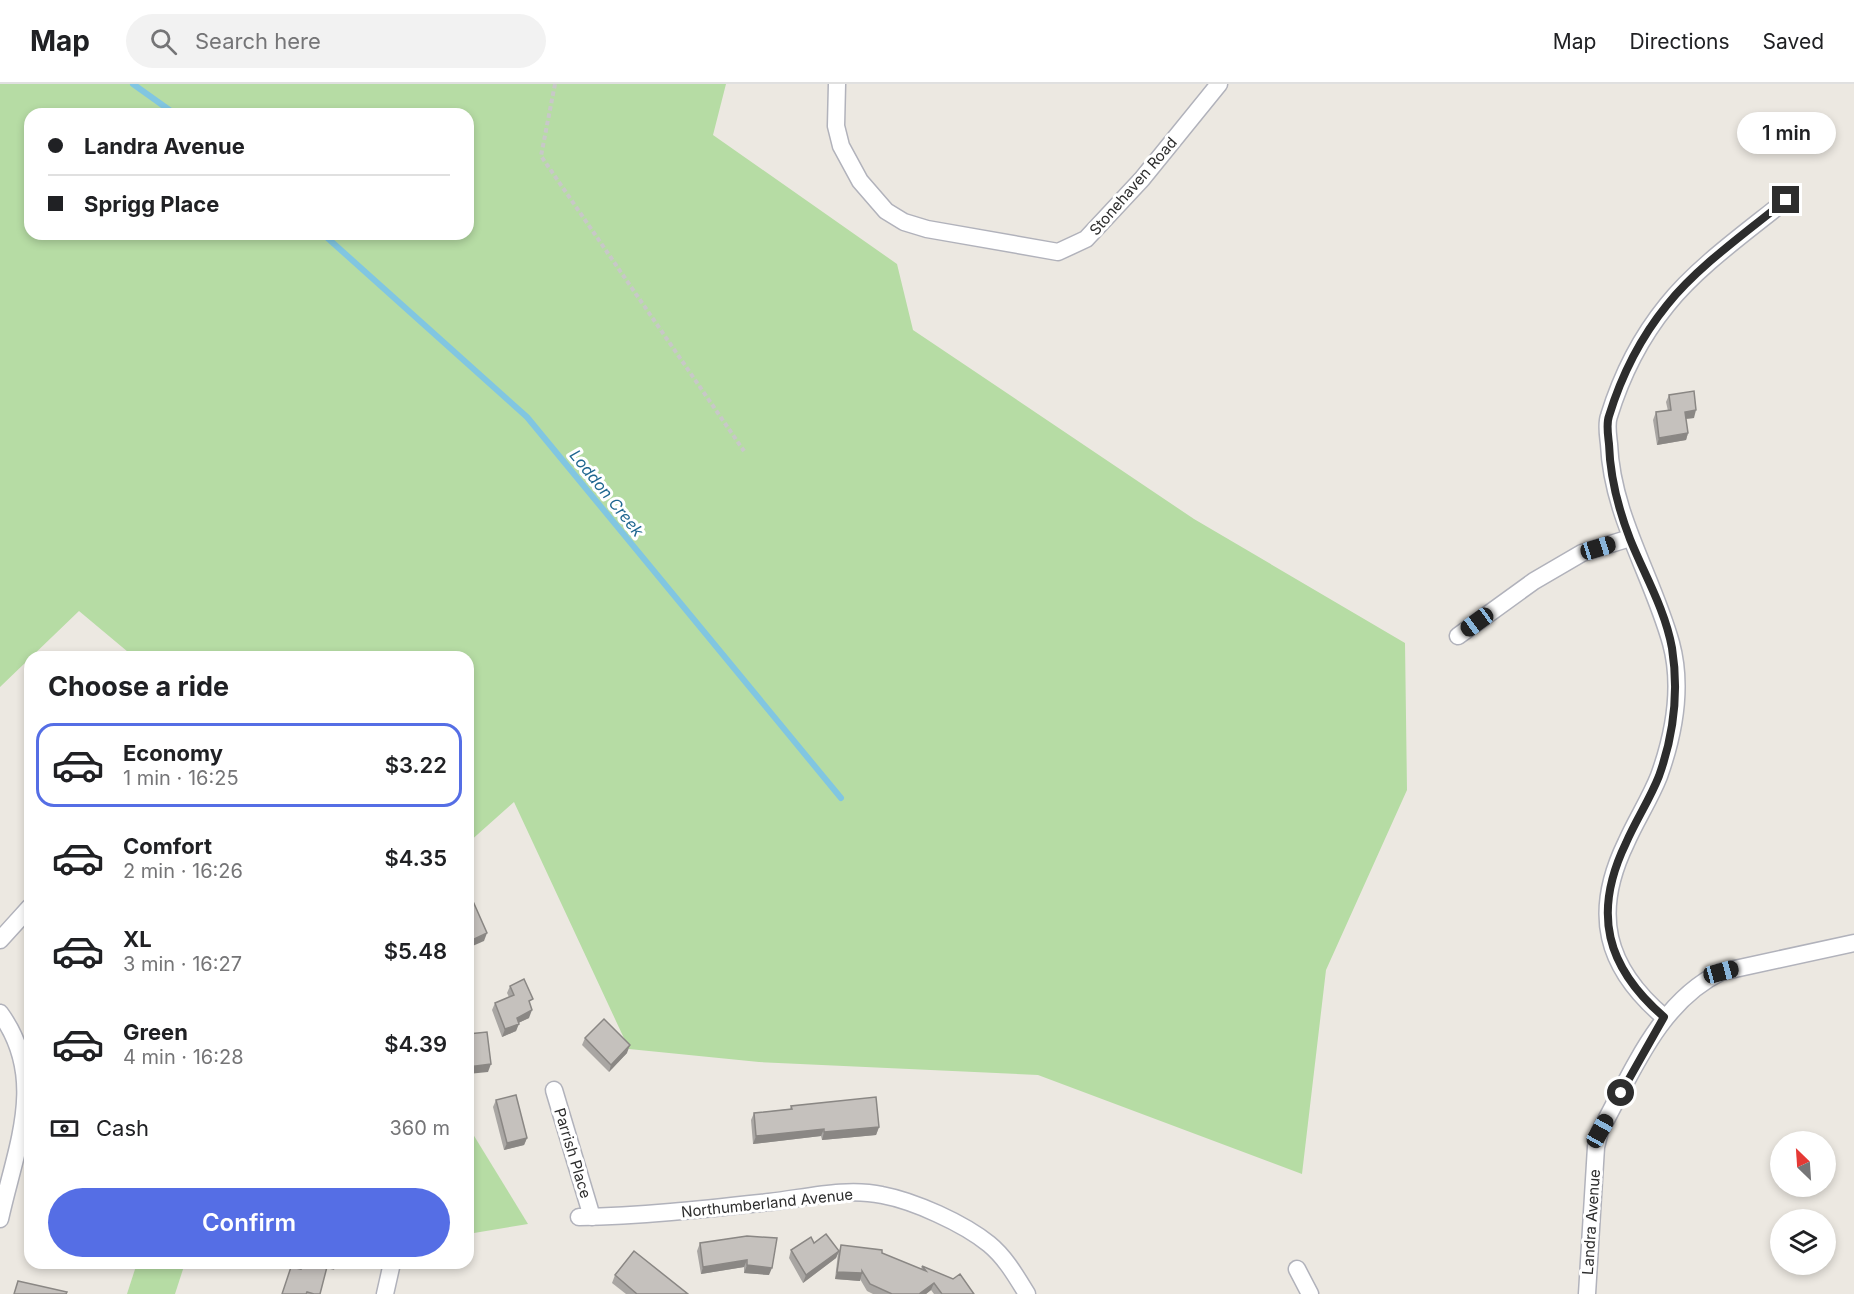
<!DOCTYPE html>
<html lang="en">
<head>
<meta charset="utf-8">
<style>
  body { margin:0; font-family:Inter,sans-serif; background:#f2f2f2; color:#202124; height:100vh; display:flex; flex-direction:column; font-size:22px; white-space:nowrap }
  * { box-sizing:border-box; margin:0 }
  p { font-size:20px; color:#757577 }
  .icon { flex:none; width:33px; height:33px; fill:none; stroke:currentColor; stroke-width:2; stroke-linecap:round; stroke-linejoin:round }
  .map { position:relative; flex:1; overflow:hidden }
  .drawer { position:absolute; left:24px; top:567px; width:450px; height:618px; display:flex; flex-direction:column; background:#fff; border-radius:18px; box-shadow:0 3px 9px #0003 }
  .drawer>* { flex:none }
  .top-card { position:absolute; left:24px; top:24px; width:450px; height:132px; border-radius:18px; box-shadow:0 3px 9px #0003; display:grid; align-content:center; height:132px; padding:0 24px; background:#fff }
  .needle { width:39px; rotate:335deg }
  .buttons { position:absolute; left:1770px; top:1047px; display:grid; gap:12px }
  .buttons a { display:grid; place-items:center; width:66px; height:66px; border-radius:50%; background:#fff; box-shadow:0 3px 9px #0003; font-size:30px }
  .end { position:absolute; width:27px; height:27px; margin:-14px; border:8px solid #2d2d2d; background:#fff; box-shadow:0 0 0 3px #fff }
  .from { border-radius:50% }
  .bubble { position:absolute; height:42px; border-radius:21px; background:#fff; box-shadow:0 3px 9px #0003; font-size:20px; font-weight:600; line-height:42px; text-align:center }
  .car { position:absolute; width:18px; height:36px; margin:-18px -9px; border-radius:8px; box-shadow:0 0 4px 2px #0007; background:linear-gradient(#222 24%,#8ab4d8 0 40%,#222 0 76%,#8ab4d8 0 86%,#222 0) }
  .top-card b { display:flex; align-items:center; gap:21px; height:57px; font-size:22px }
  .top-card b+b { border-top:2px solid #e0e0e0 }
  .top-card i { width:15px; height:15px; background:#202124 }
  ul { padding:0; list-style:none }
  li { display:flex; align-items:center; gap:18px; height:84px; margin:0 12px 9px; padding:0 12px; border:3px solid transparent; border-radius:18px }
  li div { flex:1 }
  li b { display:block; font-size:22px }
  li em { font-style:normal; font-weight:600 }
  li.current { border-color:#556ee5 }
  li>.icon { width:54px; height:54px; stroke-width:1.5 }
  h2 { padding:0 24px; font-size:27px; line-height:72px }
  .pay { display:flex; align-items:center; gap:15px; height:66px; padding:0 24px; font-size:22px }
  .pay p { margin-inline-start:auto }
  .action { display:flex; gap:12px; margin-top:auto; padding:12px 24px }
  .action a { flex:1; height:69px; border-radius:36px; background:#556ee5; color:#fff; font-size:24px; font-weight:600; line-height:69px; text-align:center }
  header { display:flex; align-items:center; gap:36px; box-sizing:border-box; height:84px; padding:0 30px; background:#fff; border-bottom:2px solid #e0e0e0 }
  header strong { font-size:28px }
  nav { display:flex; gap:33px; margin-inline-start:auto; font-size:21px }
  .search { width:420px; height:54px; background:#f2f2f2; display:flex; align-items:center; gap:15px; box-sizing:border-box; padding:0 21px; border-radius:33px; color:#757577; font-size:22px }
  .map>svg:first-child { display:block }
  .green { fill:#b6dca4; fill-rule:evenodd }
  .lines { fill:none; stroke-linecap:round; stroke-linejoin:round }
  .stream { stroke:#81c6e1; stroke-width:6 }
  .minor-casing { stroke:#b1b2bb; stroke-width:19 }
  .path { stroke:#c8c8c8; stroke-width:4; stroke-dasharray:4.5 3; stroke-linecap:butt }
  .minor { stroke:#fff; stroke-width:16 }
  .wall { fill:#a9a6a3 }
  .shaded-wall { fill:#8a8784 }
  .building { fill:#c5c1bd; stroke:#8a8784; stroke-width:1.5 }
  .route { stroke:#2d2d2d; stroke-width:8 }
  .labels { text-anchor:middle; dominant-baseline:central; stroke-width:6; stroke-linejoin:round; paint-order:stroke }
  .street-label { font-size:15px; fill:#2d2d2d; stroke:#fff }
  .water-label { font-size:16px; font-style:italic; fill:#1e668f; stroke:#fff }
</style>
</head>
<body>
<header>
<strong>Map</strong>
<div class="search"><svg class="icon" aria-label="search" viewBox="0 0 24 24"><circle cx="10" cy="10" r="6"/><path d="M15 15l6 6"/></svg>Search here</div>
<nav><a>Map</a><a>Directions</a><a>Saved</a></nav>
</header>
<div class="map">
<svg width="1854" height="1210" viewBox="0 0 1854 1210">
  <rect width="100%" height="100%" fill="#ece8e1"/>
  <!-- green -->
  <g class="green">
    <path d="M 0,0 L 726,0 L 713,51 L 897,180 L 913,246 L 1194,435 L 1405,559 L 1407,706 L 1326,886 L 1302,1090 L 1038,991 L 759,978 L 629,965 L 514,718 L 468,759 L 468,573 L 134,573 L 79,527 L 0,603 ZM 30,30 L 468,30 L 468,150 L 30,150 Z"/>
    <path d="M 468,1042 L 528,1140 L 468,1150 Z"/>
    <path d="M 137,1179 L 185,1179 L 175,1210 L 127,1210 Z"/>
  </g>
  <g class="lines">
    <!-- stream -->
    <g class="stream">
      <path d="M 133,0 L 175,30"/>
      <path d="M 323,150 L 527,333 L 841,714"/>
    </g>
    <defs>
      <g id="minor">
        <path d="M 837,0 L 836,42 L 841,62 L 860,97 L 886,127 L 904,138 L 927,145 L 1058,168 L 1086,155 L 1142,95 L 1219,0"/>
        <path d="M 1458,552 L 1534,497 L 1582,469 L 1630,454"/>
        <path d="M 0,856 L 30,823"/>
        <path d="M 0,929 C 48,995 16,1062 0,1135"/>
        <path d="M 1664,933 C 1605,883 1592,829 1626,759 C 1636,736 1650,715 1659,692 C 1674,650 1683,603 1671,559 C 1652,491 1612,431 1609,360 C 1608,351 1606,340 1609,332 C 1621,293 1641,253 1667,221 C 1698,182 1748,147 1786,116"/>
        <path d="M 554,1006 L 592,1133"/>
        <path d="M 579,1133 C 643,1132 705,1125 769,1118 C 805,1114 846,1103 882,1111 C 914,1117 963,1139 989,1160 C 1005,1173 1016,1192 1027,1210"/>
        <path d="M 1297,1185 L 1310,1210"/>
        <path d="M 385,1210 L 392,1179"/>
        <path d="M 1587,1210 L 1596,1063 L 1600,1047 C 1632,989 1659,918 1721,888 L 1854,859"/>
      </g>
    </defs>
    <!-- minor casing -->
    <use href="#minor" class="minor-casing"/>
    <!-- path -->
    <path class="path" d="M 555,0 L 541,72 L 744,367"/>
    <!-- minor -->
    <use href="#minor" class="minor"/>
  </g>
  <!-- wall -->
  <g class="wall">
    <path d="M 1669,311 L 1694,334 L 1686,335 L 1688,349 L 1686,356 L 1657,361 L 1653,336 L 1656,328 L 1668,327 L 1666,318 Z"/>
    <path d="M 510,902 L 529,934 L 518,939 L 516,947 L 502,953 L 492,926 L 495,919 L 509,913 L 507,909 Z"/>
    <path d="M 585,954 L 627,969 L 609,988 L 582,961 Z"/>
    <path d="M 496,1016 L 527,1054 L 524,1061 L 504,1066 L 493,1023 Z"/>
    <path d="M 791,1022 L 879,1043 L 876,1051 L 822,1056 L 821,1052 L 753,1060 L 751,1036 L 754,1029 L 790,1025 Z"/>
    <path d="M 747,1152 L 769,1191 L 744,1189 L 744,1183 L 701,1190 L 697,1167 L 700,1159 Z"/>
    <path d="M 814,1159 L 839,1167 L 841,1161 L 882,1169 L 921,1185 L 922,1182 L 974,1210 L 934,1210 L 931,1206 L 926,1210 L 873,1210 L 867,1207 L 860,1195 L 860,1197 L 835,1195 L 838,1169 L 836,1174 L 803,1199 L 789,1174 L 791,1166 Z"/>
    <path d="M 302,1179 L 337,1179 L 334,1186 L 326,1184 L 320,1210 L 282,1210 L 300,1185 Z"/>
    <path d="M 615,1191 L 688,1210 L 626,1210 L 612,1199 Z"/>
  </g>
  <!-- shaded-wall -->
  <g class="shaded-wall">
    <path d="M 1696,326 L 1694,334 L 1683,335 L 1685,328 Z"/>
    <path d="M 1688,349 L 1686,356 L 1657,361 L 1659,354 Z"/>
    <path d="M 487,849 L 484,857 L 468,864 L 468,858 Z"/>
    <path d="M 532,926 L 529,934 L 514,941 L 517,934 Z"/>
    <path d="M 519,940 L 516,947 L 502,953 L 505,945 Z"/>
    <path d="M 630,961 L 627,969 L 609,988 L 611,981 Z"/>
    <path d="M 491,980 L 488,988 L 468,990 L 468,983 Z"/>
    <path d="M 879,1043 L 876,1051 L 822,1056 L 824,1048 Z"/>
    <path d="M 824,1045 L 821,1052 L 753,1060 L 756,1052 Z"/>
    <path d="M 527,1054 L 524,1061 L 504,1066 L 507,1059 Z"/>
    <path d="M 839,1167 L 836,1174 L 803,1199 L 806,1191 Z"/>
    <path d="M 747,1176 L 744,1183 L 701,1190 L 703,1183 Z"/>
    <path d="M 747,1181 L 772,1184 L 769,1191 L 744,1189 Z"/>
    <path d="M 837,1188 L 862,1189 L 860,1197 L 835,1195 Z"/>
    <path d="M 934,1199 L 931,1206 L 926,1210 L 919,1210 Z"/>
  </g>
  <!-- building -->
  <g class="building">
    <path d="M 1694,307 L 1696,326 L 1685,328 L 1688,349 L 1659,354 L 1656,328 L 1671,326 L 1669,311 Z"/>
    <path d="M 472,815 L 487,849 L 468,858 L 468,816 Z"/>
    <path d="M 524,895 L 533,915 L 529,917 L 532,926 L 517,934 L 519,940 L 505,945 L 495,919 L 514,911 L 510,902 Z"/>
    <path d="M 604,935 L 630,961 L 611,981 L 585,954 Z"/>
    <path d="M 487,948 L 491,980 L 468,983 L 468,950 Z"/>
    <path d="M 516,1011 L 527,1054 L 507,1059 L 496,1016 Z"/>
    <path d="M 876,1013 L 879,1043 L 824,1048 L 824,1045 L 756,1052 L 754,1029 L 792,1025 L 791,1022 Z"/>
    <path d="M 826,1150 L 839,1167 L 806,1191 L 791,1166 L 811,1153 L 814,1159 Z"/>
    <path d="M 747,1152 L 777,1154 L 772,1184 L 747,1181 L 747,1176 L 703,1183 L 700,1159 Z"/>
    <path d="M 841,1161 L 882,1166 L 882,1169 L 926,1187 L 922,1182 L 953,1195 L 960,1190 L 974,1210 L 942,1210 L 934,1199 L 919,1210 L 892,1210 L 870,1200 L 862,1187 L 862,1189 L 837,1188 Z"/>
    <path d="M 634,1167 L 688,1210 L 637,1210 L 615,1191 Z"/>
    <path d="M 302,1179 L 328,1179 L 320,1210 L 314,1210 L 307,1208 L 306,1210 L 282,1210 L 291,1183 L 301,1185 Z"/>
    <path d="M 18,1197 L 67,1208 L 66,1210 L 14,1210 Z"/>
  </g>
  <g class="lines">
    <!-- route -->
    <path class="route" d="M 1621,1009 L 1664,933 C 1606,883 1592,829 1626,759 C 1636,736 1650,715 1659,692 C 1674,650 1679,608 1672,564 C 1665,525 1644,490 1630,455 C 1618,424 1610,392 1609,360 C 1608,351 1606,340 1609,332 C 1621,293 1641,253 1667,221 C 1698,182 1748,147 1786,116"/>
  </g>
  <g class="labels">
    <!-- street labels -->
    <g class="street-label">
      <text transform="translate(1133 102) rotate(-49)">Stonehaven Road</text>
      <text transform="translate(573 1069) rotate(73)">Parrish Place</text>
      <text transform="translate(767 1119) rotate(-6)">Northumberland Avenue</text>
      <text transform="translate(1591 1138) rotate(-86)">Landra Avenue</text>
    </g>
    <!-- water labels -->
    <g class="water-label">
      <text transform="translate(607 409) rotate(51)">Loddon Creek</text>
    </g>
  </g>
</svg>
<div class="buttons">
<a><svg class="needle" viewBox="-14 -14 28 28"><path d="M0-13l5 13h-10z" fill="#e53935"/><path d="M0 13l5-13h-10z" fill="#757577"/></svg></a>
<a><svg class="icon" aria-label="layers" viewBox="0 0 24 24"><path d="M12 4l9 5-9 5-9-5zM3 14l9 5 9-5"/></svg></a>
</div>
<i class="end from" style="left:1621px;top:1009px"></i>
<i class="end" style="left:1786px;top:116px"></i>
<div class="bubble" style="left:1737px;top:28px;width:99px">1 min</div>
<i class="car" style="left:1598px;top:464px;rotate:73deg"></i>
<i class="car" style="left:1477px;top:538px;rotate:234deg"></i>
<i class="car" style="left:1721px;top:888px;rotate:75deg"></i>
<i class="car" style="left:1600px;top:1047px;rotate:29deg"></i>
<div class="top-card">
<b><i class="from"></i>Landra Avenue</b>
<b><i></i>Sprigg Place</b>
</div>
<section class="drawer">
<h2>Choose a ride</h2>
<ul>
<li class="current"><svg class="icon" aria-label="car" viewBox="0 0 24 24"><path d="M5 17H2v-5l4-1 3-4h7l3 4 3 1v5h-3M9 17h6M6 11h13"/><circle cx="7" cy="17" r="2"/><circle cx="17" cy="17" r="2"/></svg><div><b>Economy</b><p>1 min · 16:25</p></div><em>$3.22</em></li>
<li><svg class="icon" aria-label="car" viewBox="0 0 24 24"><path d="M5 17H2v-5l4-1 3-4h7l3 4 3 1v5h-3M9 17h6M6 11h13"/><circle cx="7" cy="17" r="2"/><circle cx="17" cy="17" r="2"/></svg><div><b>Comfort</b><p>2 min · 16:26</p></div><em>$4.35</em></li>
<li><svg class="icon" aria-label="car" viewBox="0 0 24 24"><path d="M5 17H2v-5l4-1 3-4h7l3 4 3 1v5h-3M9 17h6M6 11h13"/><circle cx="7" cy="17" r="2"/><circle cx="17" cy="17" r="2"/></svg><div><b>XL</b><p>3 min · 16:27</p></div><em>$5.48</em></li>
<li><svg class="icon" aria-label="car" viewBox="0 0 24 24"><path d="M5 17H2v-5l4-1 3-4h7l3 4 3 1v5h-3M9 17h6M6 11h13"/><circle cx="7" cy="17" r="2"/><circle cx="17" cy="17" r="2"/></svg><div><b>Green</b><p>4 min · 16:28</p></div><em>$4.39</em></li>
</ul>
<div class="pay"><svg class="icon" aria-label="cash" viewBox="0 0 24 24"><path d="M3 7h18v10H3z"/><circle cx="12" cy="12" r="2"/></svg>Cash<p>360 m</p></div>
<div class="action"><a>Confirm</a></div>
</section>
</div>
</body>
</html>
